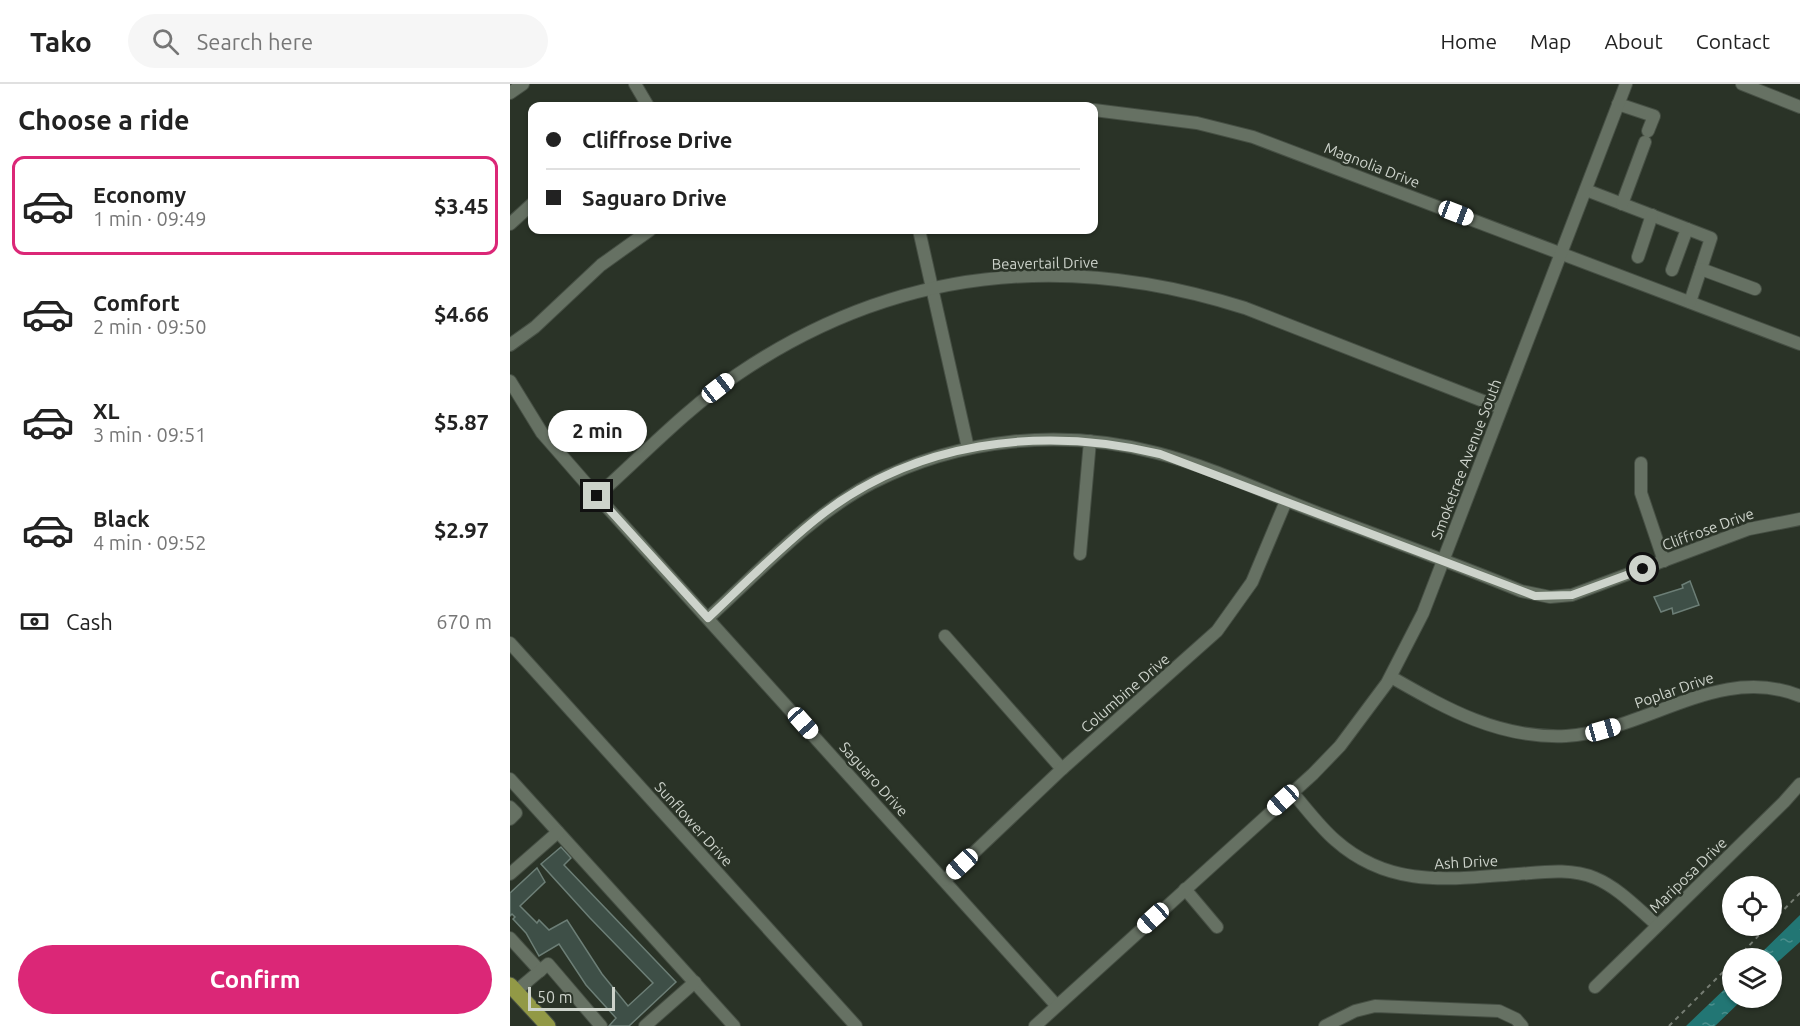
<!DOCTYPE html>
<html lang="en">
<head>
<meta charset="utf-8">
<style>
  body { margin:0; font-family:Ubuntu,sans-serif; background:#f6f6f6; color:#222; height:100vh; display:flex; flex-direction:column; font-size:22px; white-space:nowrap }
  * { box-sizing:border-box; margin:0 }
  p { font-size:20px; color:#767676 }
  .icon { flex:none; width:33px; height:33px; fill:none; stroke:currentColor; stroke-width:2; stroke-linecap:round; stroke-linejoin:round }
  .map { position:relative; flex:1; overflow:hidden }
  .panel { display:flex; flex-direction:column; background:#fff; width:510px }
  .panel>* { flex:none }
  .guide { position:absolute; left:18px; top:18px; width:570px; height:132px; border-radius:12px; box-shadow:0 2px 4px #0004; display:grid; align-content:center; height:132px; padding:0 18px; background:#fff }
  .fabs { position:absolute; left:1212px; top:792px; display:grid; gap:12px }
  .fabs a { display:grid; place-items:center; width:60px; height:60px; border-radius:50%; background:#fff; box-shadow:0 2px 4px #0004; font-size:30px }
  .scale { position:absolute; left:18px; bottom:15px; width:87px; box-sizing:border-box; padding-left:6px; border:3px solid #cdd3cb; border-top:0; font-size:16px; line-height:21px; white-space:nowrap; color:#cdd3cb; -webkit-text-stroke:4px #2a3327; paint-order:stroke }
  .end { position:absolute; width:27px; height:27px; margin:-14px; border:8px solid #cdd3cb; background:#111; box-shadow:0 0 0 3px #111 }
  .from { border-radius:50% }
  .bubble { position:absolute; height:42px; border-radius:21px; background:#fff; box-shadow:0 2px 4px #0004; font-size:20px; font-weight:700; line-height:42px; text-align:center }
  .car { position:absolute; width:18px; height:36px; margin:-18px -9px; border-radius:8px; box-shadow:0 0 4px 2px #0007; background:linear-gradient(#fff 24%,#345 0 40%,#fff 0 76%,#345 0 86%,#fff 0) }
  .guide b { display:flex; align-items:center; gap:21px; height:57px; font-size:22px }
  .guide b+b { border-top:2px solid #e0e0e0 }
  .guide i { width:15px; height:15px; background:#222 }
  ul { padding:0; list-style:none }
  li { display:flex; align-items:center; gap:18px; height:99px; margin:0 12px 9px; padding:0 6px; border:3px solid transparent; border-radius:12px }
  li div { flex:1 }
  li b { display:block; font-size:22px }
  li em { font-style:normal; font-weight:700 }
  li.current { border-color:#db2777 }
  li>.icon { width:54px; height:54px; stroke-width:1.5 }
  h2 { padding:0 18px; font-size:27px; line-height:72px }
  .pay { display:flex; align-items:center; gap:15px; height:66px; padding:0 18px; font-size:22px }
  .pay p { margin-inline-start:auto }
  .cta { display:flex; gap:12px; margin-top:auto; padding:12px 18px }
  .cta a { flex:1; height:69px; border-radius:36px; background:#db2777; color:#fff; font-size:24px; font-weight:700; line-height:69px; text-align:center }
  header { display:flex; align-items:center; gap:36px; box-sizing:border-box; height:84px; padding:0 30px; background:#fff; border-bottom:2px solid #e0e0e0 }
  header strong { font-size:28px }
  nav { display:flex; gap:33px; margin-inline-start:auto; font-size:21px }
  .search { width:420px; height:54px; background:#f6f6f6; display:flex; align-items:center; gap:15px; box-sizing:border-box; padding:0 21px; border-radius:33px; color:#767676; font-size:22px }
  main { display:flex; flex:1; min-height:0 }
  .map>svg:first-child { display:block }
  .water { fill:url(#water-ripples) }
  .building { fill:#3e4f47; stroke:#6c7e76; stroke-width:1.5 }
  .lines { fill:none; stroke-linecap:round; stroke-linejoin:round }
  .minor-casing { stroke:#464f44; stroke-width:14 }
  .major-casing { stroke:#464f44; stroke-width:17 }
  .path { stroke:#767d73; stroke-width:2; stroke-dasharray:4.5 4.5; stroke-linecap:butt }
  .minor { stroke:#667163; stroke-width:12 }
  .major { stroke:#929946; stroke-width:15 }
  .route { stroke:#cdd3cb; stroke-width:8 }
  .labels { text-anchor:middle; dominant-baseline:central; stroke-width:5; stroke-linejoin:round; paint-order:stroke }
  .street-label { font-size:15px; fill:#cdd3cb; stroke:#2a3327 }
</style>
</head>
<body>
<header>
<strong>Tako</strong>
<div class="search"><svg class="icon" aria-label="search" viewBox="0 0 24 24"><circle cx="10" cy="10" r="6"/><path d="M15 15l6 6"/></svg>Search here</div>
<nav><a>Home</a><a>Map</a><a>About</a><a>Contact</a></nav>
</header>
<main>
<section class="panel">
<h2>Choose a ride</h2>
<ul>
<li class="current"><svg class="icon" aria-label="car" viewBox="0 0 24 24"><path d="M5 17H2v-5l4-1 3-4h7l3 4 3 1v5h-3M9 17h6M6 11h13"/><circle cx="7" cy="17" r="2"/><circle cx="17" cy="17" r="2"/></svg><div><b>Economy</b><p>1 min · 09:49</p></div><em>$3.45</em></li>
<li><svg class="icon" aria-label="car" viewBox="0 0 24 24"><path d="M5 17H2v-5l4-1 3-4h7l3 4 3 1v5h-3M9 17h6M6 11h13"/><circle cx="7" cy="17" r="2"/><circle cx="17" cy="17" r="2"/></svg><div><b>Comfort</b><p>2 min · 09:50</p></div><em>$4.66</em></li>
<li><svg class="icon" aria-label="car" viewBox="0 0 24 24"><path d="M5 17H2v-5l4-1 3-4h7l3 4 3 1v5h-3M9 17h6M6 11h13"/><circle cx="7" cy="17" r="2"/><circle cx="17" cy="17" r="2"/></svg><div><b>XL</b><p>3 min · 09:51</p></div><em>$5.87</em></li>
<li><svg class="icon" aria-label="car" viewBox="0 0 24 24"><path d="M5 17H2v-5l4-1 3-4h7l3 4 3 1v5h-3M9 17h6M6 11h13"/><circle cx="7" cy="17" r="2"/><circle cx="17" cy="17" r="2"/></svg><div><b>Black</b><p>4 min · 09:52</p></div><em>$2.97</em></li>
</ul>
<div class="pay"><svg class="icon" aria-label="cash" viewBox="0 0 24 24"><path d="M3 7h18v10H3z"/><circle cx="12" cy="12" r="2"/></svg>Cash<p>670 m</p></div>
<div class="cta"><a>Confirm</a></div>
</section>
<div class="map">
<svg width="1290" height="942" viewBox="0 0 1290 942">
  <defs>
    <pattern id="water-ripples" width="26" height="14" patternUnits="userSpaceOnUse" patternTransform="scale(1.5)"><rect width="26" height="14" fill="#227674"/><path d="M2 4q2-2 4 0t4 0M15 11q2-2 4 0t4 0" fill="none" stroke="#4b8f8d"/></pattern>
  </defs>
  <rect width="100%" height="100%" fill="#2a3327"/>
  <!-- water -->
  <g class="water">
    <path d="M 1290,831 L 1290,858 L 1262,883 L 1262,874 L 1246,874 Z"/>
    <path d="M 1222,898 L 1222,914 L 1234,914 L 1205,942 L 1176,942 Z"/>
  </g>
  <!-- building -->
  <g class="building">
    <path d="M 1180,497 L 1189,521 L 1163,530 L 1162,524 L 1151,528 L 1144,513 L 1173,504 L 1172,501 Z"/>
    <path d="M 51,763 L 61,774 L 54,781 L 166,898 L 119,942 L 99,942 L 106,934 L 76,901 L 49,860 L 29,872 L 16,849 L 3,835 L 5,833 L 2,830 L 0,832 L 0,809 L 27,784 L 35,798 L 10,822 L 27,839 L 29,836 L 39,846 L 57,836 L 92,890 L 118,922 L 143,899 L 80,834 L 31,780 Z"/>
  </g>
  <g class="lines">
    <defs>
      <g id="minor">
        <path d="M 125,0 L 138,22"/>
        <path d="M 1232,0 L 1290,23"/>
        <path d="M 0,9 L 13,0"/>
        <path d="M 1108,20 L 1144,32 L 1138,47"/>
        <path d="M 584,26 L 687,39 L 743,53 L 1290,260"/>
        <path d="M 1076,106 L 1201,154 L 1180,218"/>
        <path d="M 1112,120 L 1135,58"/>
        <path d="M 0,140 L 22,120"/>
        <path d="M 409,146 L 458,364"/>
        <path d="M 1128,173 L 1142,131"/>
        <path d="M 1191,185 L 1245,205"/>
        <path d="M 1162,186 L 1177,145"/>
        <path d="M 0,261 L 25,243 L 91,181 L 140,146"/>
        <path d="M 0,297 L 32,349 L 87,412 L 546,921"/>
        <path d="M 1131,379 L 1131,409 L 1154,477"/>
        <path d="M 87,412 C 133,371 177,324 228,290 C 386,183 556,167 735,224 L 991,324"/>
        <path d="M 570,470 L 580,357"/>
        <path d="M 198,534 C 250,487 299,432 362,399 C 450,354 551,344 647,369 C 702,383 755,409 808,429 C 876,455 944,479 1011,507 L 1040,513 L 1062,511 L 1239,445 L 1290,435"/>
        <path d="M 435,552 L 552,685"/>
        <path d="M 0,559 L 346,942"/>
        <path d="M 881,593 C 937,625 989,655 1056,652 C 1136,647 1210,579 1290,612"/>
        <path d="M 0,695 L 224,942"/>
        <path d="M 782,708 C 796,724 809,742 825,756 C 880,805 940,795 1008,790 C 1034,788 1060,784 1085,794 C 1109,804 1128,825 1147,841"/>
        <path d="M 0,723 L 6,729 L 0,735"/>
        <path d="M 0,790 L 48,748"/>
        <path d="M 435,796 L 552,685 L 707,547 L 742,498 L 776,417"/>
        <path d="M 675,805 L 707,843"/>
        <path d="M 0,854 L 30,887"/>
        <path d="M 1085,903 L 1274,718 L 1290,700"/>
        <path d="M 6,907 L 38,880 L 91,942"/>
        <path d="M 135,942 L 185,898"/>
        <path d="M 525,942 L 803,690 L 830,662 L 877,599 L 913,529 L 1116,0"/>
        <path d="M 815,942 L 845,927 L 865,922 L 989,927 L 1006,935 L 1012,942"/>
      </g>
      <path id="major" d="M 0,901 L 38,942"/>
    </defs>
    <!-- minor casing -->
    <use href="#minor" class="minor-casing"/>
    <!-- major casing -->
    <use href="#major" class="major-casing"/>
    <!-- path -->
    <g class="path">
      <path d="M 1262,838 L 1290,809"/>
      <path d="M 1227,874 L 1258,842"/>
      <path d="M 1159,942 L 1222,879"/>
    </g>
    <!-- minor -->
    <use href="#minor" class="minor"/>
    <!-- major -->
    <use href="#major" class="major"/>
  </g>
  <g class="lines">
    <!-- route -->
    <path class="route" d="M 87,412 L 198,534 C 233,501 268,466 305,436 C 402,357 531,341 650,370 L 1025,512 L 1062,511 L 1133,485"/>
  </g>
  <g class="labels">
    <!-- street labels -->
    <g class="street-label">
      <text transform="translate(862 81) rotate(21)">Magnolia Drive</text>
      <text transform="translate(535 179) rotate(-1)">Beavertail Drive</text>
      <text transform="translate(956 375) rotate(-69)">Smoketree Avenue South</text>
      <text transform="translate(1198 445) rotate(-20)">Cliffrose Drive</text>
      <text transform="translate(1164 606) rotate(-19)">Poplar Drive</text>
      <text transform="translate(615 609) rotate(-41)">Columbine Drive</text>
      <text transform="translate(364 695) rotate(48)">Saguaro Drive</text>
      <text transform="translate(184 740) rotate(48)">Sunflower Drive</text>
      <text transform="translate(956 778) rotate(-3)">Ash Drive</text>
      <text transform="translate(1178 791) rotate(-44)">Mariposa Drive</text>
    </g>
  </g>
</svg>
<div class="fabs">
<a><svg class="icon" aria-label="locate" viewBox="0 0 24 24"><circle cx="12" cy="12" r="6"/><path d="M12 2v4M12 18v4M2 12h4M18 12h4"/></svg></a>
<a><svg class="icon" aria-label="layers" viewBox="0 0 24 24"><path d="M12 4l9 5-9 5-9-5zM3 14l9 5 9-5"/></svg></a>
</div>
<div class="scale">50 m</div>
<i class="end from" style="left:1133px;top:485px"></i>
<i class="end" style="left:87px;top:412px"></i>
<div class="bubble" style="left:38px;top:326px;width:99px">2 min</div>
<i class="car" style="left:946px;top:129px;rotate:111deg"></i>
<i class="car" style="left:208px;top:304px;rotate:52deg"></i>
<i class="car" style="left:293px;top:639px;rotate:138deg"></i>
<i class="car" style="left:1093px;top:646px;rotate:74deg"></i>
<i class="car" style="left:773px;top:716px;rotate:228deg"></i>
<i class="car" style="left:452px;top:780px;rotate:227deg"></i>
<i class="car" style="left:643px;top:834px;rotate:228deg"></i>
<div class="guide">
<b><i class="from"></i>Cliffrose Drive</b>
<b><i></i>Saguaro Drive</b>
</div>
</div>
</main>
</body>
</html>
